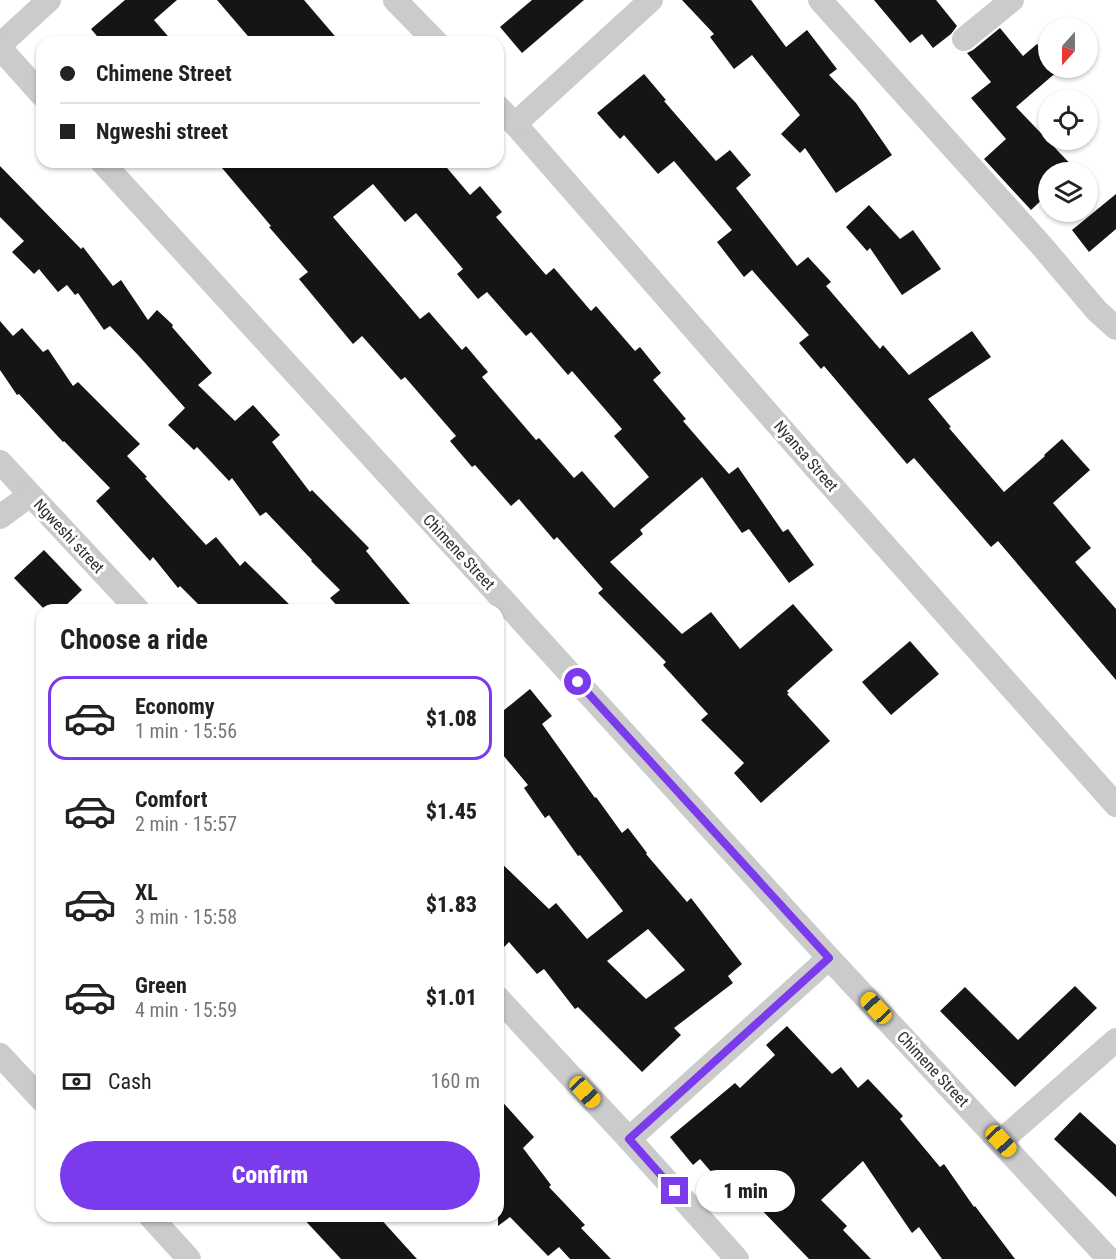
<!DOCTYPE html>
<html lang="en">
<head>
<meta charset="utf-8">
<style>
  body { margin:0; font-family:"Roboto Condensed",sans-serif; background:#f6f6f6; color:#222; height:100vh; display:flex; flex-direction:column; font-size:22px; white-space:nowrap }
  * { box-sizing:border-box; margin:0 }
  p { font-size:20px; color:#767676 }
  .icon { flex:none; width:33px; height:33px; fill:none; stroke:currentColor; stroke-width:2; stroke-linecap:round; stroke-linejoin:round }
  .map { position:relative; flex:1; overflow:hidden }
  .drawer { position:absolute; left:36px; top:604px; width:468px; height:618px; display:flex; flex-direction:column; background:#fff; border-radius:18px; box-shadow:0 2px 4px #0004 }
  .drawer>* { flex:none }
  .top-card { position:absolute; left:36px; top:36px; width:468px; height:132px; border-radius:18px; box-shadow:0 2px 4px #0004; display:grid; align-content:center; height:132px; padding:0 24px; background:#fff }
  .needle { width:39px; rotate:201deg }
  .controls { position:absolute; left:1038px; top:18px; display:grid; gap:12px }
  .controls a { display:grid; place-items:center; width:60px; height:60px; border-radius:50%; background:#fff; box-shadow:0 2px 4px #0004; font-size:30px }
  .end { position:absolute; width:27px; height:27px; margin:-14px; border:8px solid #7c3aed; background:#fff; box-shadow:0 0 0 3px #fff }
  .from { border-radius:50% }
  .bubble { position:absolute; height:42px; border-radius:21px; background:#fff; box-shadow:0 2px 4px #0004; font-size:20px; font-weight:800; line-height:42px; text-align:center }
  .car { position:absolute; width:18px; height:36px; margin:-18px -9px; border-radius:8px; box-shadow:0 0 4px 2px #0007; background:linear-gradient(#f5c518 24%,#345 0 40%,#f5c518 0 76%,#345 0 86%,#f5c518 0) }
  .top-card b { display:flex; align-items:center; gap:21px; height:57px; font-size:22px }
  .top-card b+b { border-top:2px solid #e0e0e0 }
  .top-card i { width:15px; height:15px; background:#222 }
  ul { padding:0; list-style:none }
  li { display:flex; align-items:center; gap:18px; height:84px; margin:0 12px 9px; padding:0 12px; border:3px solid transparent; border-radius:18px }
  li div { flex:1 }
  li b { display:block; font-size:22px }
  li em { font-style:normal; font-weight:800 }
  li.selected { border-color:#7c3aed }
  li>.icon { width:54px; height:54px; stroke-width:1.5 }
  h2 { padding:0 24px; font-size:27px; line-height:72px }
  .pay { display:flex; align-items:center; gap:15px; height:66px; padding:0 24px; font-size:22px }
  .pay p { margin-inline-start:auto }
  .button { display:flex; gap:12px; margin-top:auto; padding:12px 24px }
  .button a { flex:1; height:69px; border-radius:36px; background:#7c3aed; color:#fff; font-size:24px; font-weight:800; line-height:69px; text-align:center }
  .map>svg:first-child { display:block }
  .building { fill:#151515; fill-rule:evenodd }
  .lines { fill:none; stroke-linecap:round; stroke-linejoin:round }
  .street { stroke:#cbcbcb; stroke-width:24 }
  .route { stroke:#7c3aed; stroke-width:8 }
  .labels { text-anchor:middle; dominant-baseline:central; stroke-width:6; stroke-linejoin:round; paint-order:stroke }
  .street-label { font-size:16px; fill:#2e2e2e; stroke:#fff }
</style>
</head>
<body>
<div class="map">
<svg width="1116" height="1259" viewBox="0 0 1116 1259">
  <rect width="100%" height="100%" fill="#fff"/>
  <!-- building -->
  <g class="building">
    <path d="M 125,0 L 177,0 L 154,20 L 173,42 L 102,42 L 91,29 Z"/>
    <path d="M 217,0 L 304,0 L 340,42 L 253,42 Z"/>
    <path d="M 532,0 L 584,0 L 522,53 L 500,27 Z"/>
    <path d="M 682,0 L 751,0 L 786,47 L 807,30 L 837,69 L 829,75 L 856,103 L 892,155 L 836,193 L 805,148 L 800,153 L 781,134 L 800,115 L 752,55 L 734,69 L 710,37 L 714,34 Z"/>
    <path d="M 874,0 L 936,0 L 957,26 L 951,34 L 933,48 L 922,34 L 910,43 Z"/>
    <path d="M 1000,28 L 1023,56 L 1037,44 L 1048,57 L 1048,68 L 1057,68 L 1059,70 L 1016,107 L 1078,172 L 1048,172 L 1048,194 L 1031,210 L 984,159 L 1006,139 L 971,98 L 991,82 L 967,53 L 973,50 Z"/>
    <path d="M 644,74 L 666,100 L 664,101 L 716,161 L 730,150 L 751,175 L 736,188 L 797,266 L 808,257 L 831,282 L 826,286 L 880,349 L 883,345 L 909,375 L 972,331 L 991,357 L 928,399 L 951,427 L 949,428 L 1004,492 L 1045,456 L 1044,455 L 1062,439 L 1090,470 L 1053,503 L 1091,548 L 1075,562 L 1116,609 L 1116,680 L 998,541 L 991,547 L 914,458 L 907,464 L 824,366 L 821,369 L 799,343 L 809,335 L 752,270 L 744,277 L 717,242 L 732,230 L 674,161 L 658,174 L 624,135 L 620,139 L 597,113 Z"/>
    <path d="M 217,162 L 442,162 L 470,195 L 480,186 L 502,212 L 496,217 L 546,275 L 554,268 L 591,311 L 596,306 L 635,351 L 640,347 L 661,373 L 653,380 L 686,419 L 683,421 L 729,474 L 738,467 L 783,532 L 788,529 L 814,565 L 789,583 L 749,529 L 742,533 L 702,477 L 640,530 L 643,534 L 610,562 L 682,634 L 711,612 L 740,649 L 793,604 L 833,650 L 787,691 L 789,693 L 787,694 L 830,741 L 761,803 L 734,773 L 744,763 L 701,720 L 708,714 L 663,665 L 666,662 L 598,593 L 603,589 L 557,537 L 554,540 L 519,499 L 511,506 L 475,465 L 472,467 L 450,441 L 456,436 L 405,377 L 401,380 L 362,336 L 353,344 L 299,279 L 308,272 L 269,227 L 271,226 ZM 373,184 L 405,222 L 416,213 L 463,269 L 457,274 L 478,299 L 487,292 L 526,336 L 531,332 L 568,375 L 572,371 L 622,429 L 614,436 L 649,477 L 614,508 L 582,471 L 574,478 L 539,438 L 536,440 L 482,377 L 488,372 L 466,346 L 462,350 L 429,312 L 420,319 L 333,217 Z"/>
    <path d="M 0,166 L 81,249 L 83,247 L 113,286 L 121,280 L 148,320 L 157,310 L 173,325 L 172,327 L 212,373 L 198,385 L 235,421 L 253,405 L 280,435 L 272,442 L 310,492 L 312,490 L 369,548 L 366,551 L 415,610 L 341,610 L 330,598 L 340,590 L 311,561 L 312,560 L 266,512 L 260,516 L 232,478 L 229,481 L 197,447 L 194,450 L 168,425 L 185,408 L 138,355 L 110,326 L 104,330 L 78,293 L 75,295 L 67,285 L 58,292 L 39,269 L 34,274 L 12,252 L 24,241 L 0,217 Z"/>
    <path d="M 1116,194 L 1116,229 L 1089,252 L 1072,230 Z"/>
    <path d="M 869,205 L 900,239 L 913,230 L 941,269 L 902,295 L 870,248 L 867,251 L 846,227 Z"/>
    <path d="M 0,321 L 13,336 L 22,328 L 43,352 L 48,349 L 73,386 L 78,382 L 140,444 L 127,456 L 147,477 L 145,478 L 206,545 L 216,537 L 240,566 L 245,561 L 295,610 L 204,610 L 180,586 L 178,588 L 153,557 L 150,561 L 96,501 L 110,488 L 64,441 L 63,442 L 19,394 L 17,395 L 0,370 Z"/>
    <path d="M 44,550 L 82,590 L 61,610 L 45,610 L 14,578 Z"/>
    <path d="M 910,641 L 939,674 L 891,715 L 862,682 Z"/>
    <path d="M 530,689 L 552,716 L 542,724 L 595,798 L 596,797 L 622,833 L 628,828 L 647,853 L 646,854 L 687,902 L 691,898 L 742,964 L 728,976 L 733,983 L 674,1028 L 681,1035 L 642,1072 L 578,1007 L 575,1009 L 544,969 L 537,974 L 509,942 L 498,953 L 498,860 L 549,909 L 556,903 L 587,939 L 623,911 L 580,855 L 578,856 L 549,815 L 545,818 L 524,788 L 528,785 L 498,749 L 498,715 ZM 648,929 L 685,970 L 646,999 L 607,961 Z"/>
    <path d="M 1075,986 L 1097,1008 L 1015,1087 L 940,1011 L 965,987 L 1018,1040 Z"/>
    <path d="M 787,1026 L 832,1074 L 841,1067 L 858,1088 L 868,1079 L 903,1116 L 900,1119 L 940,1167 L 944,1164 L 974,1207 L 975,1206 L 1015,1259 L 942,1259 L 919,1227 L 912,1233 L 863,1161 L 821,1200 L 847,1226 L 843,1230 L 871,1259 L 809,1259 L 728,1175 L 720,1182 L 700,1159 L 693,1165 L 670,1137 L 735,1083 L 740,1088 L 775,1055 L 766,1045 Z"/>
    <path d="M 498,1097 L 534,1137 L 523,1148 L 551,1185 L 549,1187 L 585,1225 L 581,1228 L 611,1259 L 570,1259 L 559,1247 L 548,1256 L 510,1217 L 498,1226 Z"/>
    <path d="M 1080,1112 L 1116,1145 L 1116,1197 L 1054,1139 Z"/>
    <path d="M 301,1216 L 378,1216 L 417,1259 L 341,1259 Z"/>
  </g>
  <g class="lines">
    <!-- street -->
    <g class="street">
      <path d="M 395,0 L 436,42"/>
      <path d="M 820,0 L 1041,245 L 1097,311 L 1116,328"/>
      <path d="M 964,39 L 1012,0"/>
      <path d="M 0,45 L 49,0"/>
      <path d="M 0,48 L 42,95"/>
      <path d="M 498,107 L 515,124 L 822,475 L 1116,805"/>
      <path d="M 515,124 L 651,0"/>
      <path d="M 102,162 L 515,613 L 829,958 L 1109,1259"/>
      <path d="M 0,462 L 138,610"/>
      <path d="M 0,517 L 30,495"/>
      <path d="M 498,998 L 629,1139 L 737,1259"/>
      <path d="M 0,1055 L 42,1100"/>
      <path d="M 629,1139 L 829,958"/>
      <path d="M 1001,1141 L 1116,1040"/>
      <path d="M 150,1216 L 189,1259"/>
    </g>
  </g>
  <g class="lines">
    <!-- route -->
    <path class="route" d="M 578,682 L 829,958 L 629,1139 L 675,1191"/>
  </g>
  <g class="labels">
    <!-- street labels -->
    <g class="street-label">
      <text transform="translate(806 456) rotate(49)">Nyansa Street</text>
      <text transform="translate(69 536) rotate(47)">Ngweshi street</text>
      <text transform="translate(459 552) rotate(47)">Chimene Street</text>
      <text transform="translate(933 1069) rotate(47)">Chimene Street</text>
    </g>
  </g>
</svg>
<div class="controls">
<a><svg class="needle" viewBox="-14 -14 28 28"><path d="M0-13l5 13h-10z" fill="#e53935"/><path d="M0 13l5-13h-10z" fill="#767676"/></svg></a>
<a><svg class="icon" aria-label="locate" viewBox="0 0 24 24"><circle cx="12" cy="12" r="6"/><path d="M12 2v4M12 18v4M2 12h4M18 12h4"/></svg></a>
<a><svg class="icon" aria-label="layers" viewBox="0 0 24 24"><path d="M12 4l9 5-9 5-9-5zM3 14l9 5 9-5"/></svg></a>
</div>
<i class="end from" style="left:578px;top:682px"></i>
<i class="end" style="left:675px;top:1191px"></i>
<div class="bubble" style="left:696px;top:1170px;width:99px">1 min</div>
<i class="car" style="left:876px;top:1008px;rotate:317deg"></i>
<i class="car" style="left:585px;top:1092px;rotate:137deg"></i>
<i class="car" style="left:1001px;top:1141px;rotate:137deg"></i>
<div class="top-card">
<b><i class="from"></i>Chimene Street</b>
<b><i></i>Ngweshi street</b>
</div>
<section class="drawer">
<h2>Choose a ride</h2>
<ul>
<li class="selected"><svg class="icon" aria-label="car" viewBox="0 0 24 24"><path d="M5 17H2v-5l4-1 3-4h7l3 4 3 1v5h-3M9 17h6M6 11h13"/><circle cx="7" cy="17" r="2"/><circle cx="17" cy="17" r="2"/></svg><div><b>Economy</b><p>1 min · 15:56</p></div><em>$1.08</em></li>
<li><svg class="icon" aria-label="car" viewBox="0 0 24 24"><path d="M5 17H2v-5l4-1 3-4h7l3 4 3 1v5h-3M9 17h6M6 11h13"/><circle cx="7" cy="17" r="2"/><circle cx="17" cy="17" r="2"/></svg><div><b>Comfort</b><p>2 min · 15:57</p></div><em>$1.45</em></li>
<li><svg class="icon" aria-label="car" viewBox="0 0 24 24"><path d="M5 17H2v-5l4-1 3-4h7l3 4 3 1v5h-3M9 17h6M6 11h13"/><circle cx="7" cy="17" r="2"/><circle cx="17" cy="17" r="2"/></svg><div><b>XL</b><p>3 min · 15:58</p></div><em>$1.83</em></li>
<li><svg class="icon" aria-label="car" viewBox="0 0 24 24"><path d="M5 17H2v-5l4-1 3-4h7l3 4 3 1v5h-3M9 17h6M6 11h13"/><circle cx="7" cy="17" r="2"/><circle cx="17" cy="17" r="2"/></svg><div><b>Green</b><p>4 min · 15:59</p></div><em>$1.01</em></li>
</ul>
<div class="pay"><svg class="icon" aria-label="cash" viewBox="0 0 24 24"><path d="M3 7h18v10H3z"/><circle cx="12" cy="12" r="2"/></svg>Cash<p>160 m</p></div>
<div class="button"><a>Confirm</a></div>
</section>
</div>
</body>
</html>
